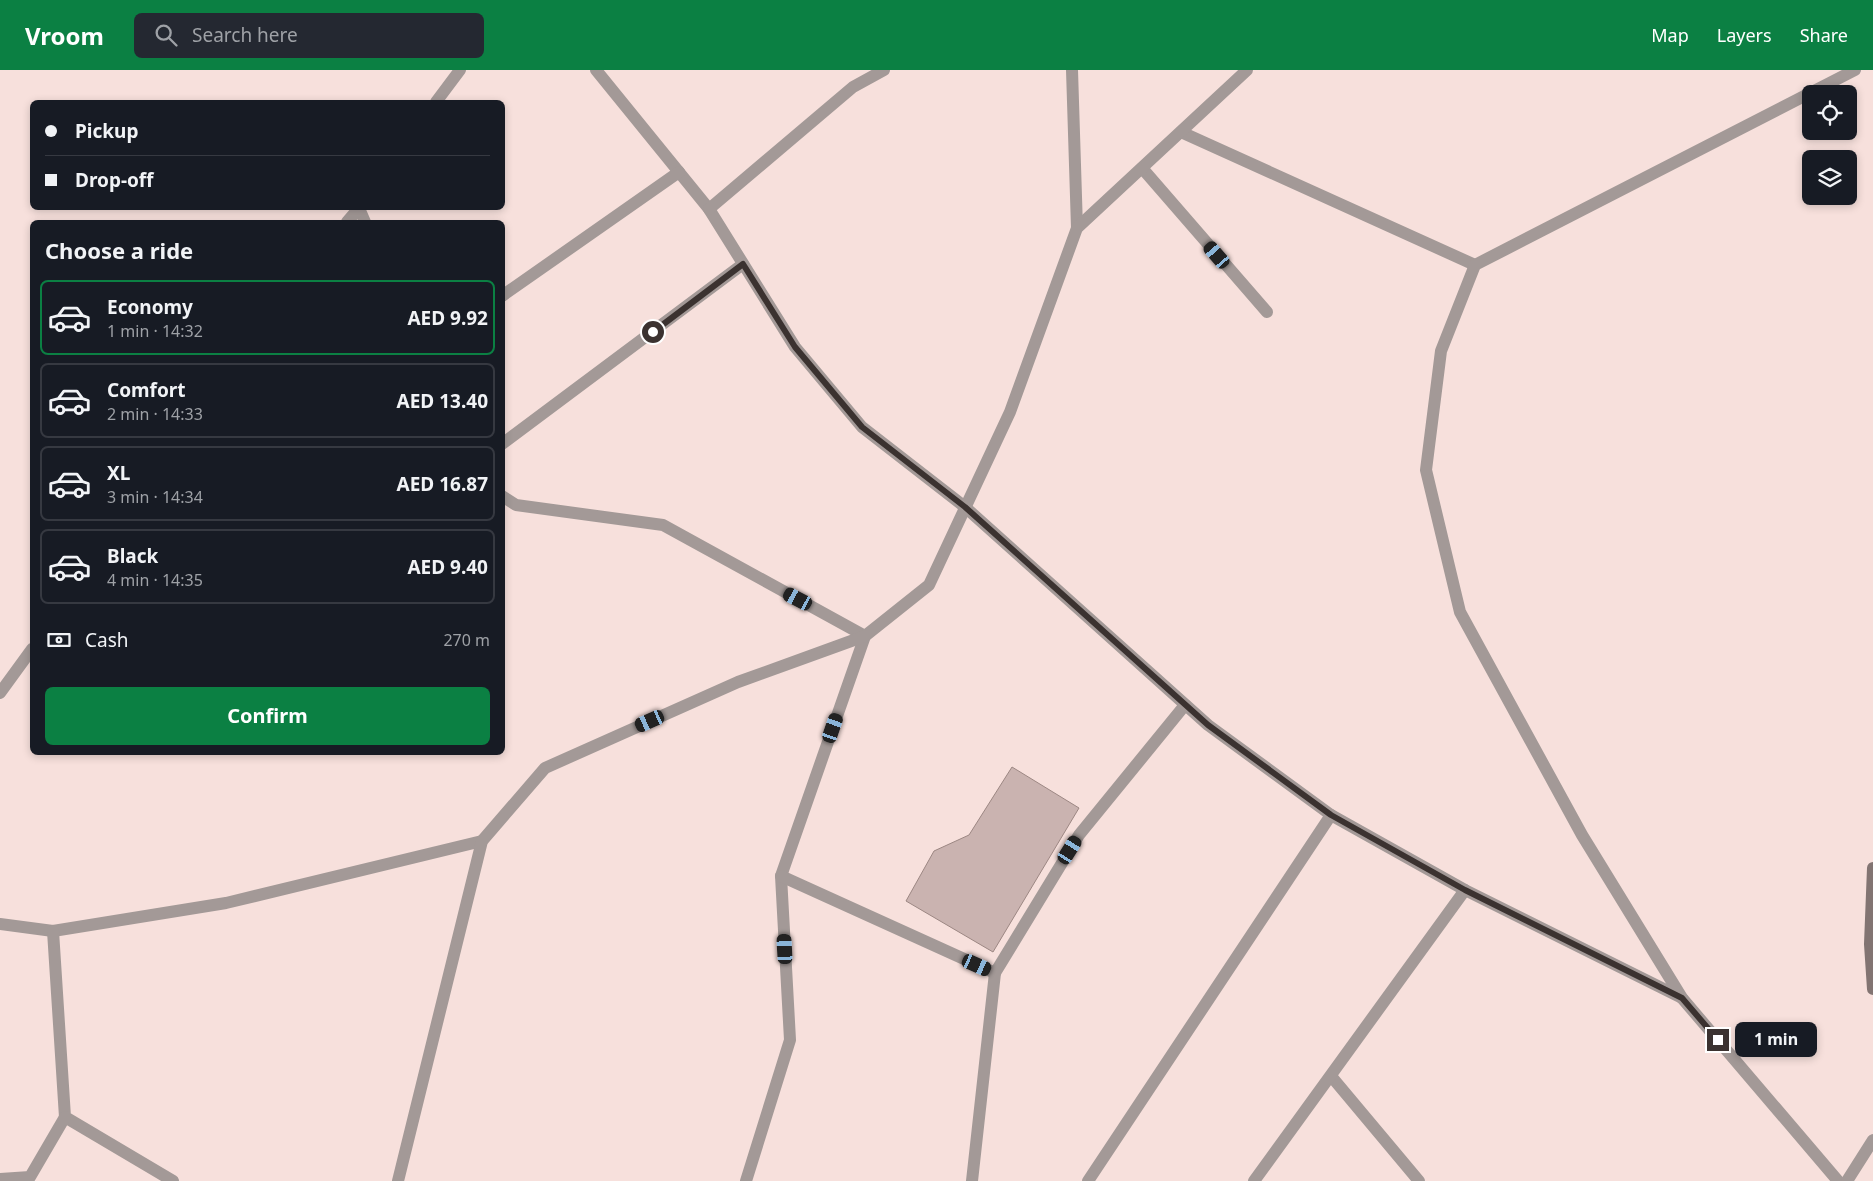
<!DOCTYPE html>
<html lang="en">
<head>
<meta charset="utf-8">
<style>
  body { margin:0; font-family:"Noto Sans",sans-serif; background:#242831; color:#f1f3f6; height:100vh; display:flex; flex-direction:column; font-size:19px; white-space:nowrap }
  * { box-sizing:border-box; margin:0 }
  p { font-size:16px; color:#9ea1a6 }
  .icon { flex:none; width:28px; height:28px; fill:none; stroke:currentColor; stroke-width:2; stroke-linecap:round; stroke-linejoin:round }
  .map { position:relative; flex:1; overflow:hidden }
  .details { position:absolute; left:30px; top:150px; width:475px; height:535px; display:flex; flex-direction:column; background:#171b24; border-radius:8px; box-shadow:0 2px 8px #0003 }
  .details>* { flex:none }
  .banner { position:absolute; left:30px; top:30px; width:475px; height:110px; border-radius:8px; box-shadow:0 2px 8px #0003; display:grid; align-content:center; height:110px; padding:0 15px; background:#171b24 }
  .fabs { position:absolute; left:1802px; top:15px; display:grid; gap:10px }
  .fabs a { display:grid; place-items:center; width:55px; height:55px; border-radius:8px; background:#171b24; box-shadow:0 2px 8px #0003; font-size:25px }
  .end { position:absolute; width:22px; height:22px; margin:-11px; border:6px solid #3b3230; background:#fff; box-shadow:0 0 0 2px #fff }
  .from { border-radius:50% }
  .bubble { position:absolute; height:35px; border-radius:8px; background:#171b24; box-shadow:0 2px 8px #0003; font-size:16px; font-weight:700; line-height:35px; text-align:center }
  .car { position:absolute; width:15px; height:30px; margin:-15px -8px; border-radius:6px; box-shadow:0 0 4px 1px #0007; background:linear-gradient(#222 24%,#8ab4d8 0 40%,#222 0 76%,#8ab4d8 0 86%,#222 0) }
  .banner b { display:flex; align-items:center; gap:18px; height:48px; font-size:19px }
  .banner b+b { border-top:1px solid #363941 }
  .banner i { width:12px; height:12px; background:#f1f3f6 }
  ul { padding:0; list-style:none }
  li { display:flex; align-items:center; gap:15px; height:75px; margin:0 10px 8px; padding:0 5px; border:2px solid #363941; border-radius:8px }
  li div { flex:1 }
  li b { display:block; font-size:19px }
  li em { font-style:normal; font-weight:700 }
  li.selected { border-color:#0b8043 }
  li>.icon { width:45px; height:45px; stroke-width:1.5 }
  h2 { padding:0 15px; font-size:22px; line-height:60px }
  .pay { display:flex; align-items:center; gap:12px; height:55px; padding:0 15px; font-size:19px }
  .pay p { margin-inline-start:auto }
  .button { display:flex; gap:10px; margin-top:auto; padding:10px 15px }
  .button a { flex:1; height:58px; border-radius:8px; background:#0b8043; color:#fff; font-size:20px; font-weight:700; line-height:58px; text-align:center }
  header { display:flex; align-items:center; gap:30px; box-sizing:border-box; height:70px; padding:0 25px; background:#0b8043; color:#fff }
  header strong { font-size:24px }
  nav { display:flex; gap:28px; margin-inline-start:auto; font-size:18px }
  .search { width:350px; height:45px; background:#242831; display:flex; align-items:center; gap:12px; box-sizing:border-box; padding:0 18px; border-radius:8px; color:#9ea1a6; font-size:19px }
  .map>svg:first-child { display:block }
  .building { fill:#cab3b0; stroke:#9c8783 }
  .lines { fill:none; stroke-linecap:round; stroke-linejoin:round }
  .street { stroke:#a39997; stroke-width:12 }
  .secondary { stroke:#827472; stroke-width:12 }
  .route { stroke:#3b3230; stroke-width:6 }
</style>
</head>
<body>
<header>
<strong>Vroom</strong>
<div class="search"><svg class="icon" aria-label="search" viewBox="0 0 24 24"><circle cx="10" cy="10" r="6"/><path d="M15 15l6 6"/></svg>Search here</div>
<nav><a>Map</a><a>Layers</a><a>Share</a></nav>
</header>
<div class="map">
<svg width="1873" height="1111" viewBox="0 0 1873 1111">
  <rect width="100%" height="100%" fill="#f7e0dc"/>
  <!-- building -->
  <path class="building" d="M 1012,697 L 1079,738 L 993,882 L 906,831 L 934,781 L 969,765 Z"/>
  <g class="lines">
    <!-- street -->
    <g class="street">
      <path d="M 596,0 L 709,139 L 795,277 L 862,357 L 965,437 L 1208,655 L 1331,745 L 1465,820 L 1682,928"/>
      <path d="M 1072,0 L 1077,158"/>
      <path d="M 436,32 L 460,0"/>
      <path d="M 1181,62 L 1475,195"/>
      <path d="M 1142,98 L 1267,242"/>
      <path d="M 359,138 L 365,152"/>
      <path d="M 709,139 L 853,17 L 884,0"/>
      <path d="M 347,152 L 359,138"/>
      <path d="M 502,226 L 679,102"/>
      <path d="M 502,374 L 743,194"/>
      <path d="M 502,426 L 516,435 L 663,455 L 865,566 L 781,806 L 790,970 L 746,1111"/>
      <path d="M 0,623 L 32,579"/>
      <path d="M 781,806 L 995,903"/>
      <path d="M 0,854 L 53,861 L 226,833 L 482,771"/>
      <path d="M 53,861 L 65,1047 L 173,1111"/>
      <path d="M 1331,1006 L 1419,1111"/>
      <path d="M 0,1109 L 30,1107 L 65,1047"/>
      <path d="M 398,1111 L 482,771 L 545,698 L 738,612 L 865,566 L 929,515 L 1010,342 L 1077,158 L 1247,0"/>
      <path d="M 972,1111 L 995,903 L 1079,765 L 1185,635"/>
      <path d="M 1088,1111 L 1331,745"/>
      <path d="M 1254,1111 L 1465,820"/>
      <path d="M 1838,1111 L 1682,928 L 1582,765 L 1460,542 L 1426,400 L 1441,281 L 1475,195 L 1855,0"/>
      <path d="M 1847,1111 L 1873,1070"/>
    </g>
    <!-- secondary -->
    <path class="secondary" d="M 1873,798 L 1870,874 L 1873,919"/>
  </g>
  <g class="lines">
    <!-- route -->
    <path class="route" d="M 653,262 L 743,194 L 795,277 L 862,357 L 965,437 L 1208,655 L 1331,745 L 1465,820 L 1682,928 L 1718,970"/>
  </g>
</svg>
<div class="fabs">
<a><svg class="icon" aria-label="locate" viewBox="0 0 24 24"><circle cx="12" cy="12" r="6"/><path d="M12 2v4M12 18v4M2 12h4M18 12h4"/></svg></a>
<a><svg class="icon" aria-label="layers" viewBox="0 0 24 24"><path d="M12 4l9 5-9 5-9-5zM3 14l9 5 9-5"/></svg></a>
</div>
<i class="end from" style="left:653px;top:262px"></i>
<i class="end" style="left:1718px;top:970px"></i>
<div class="bubble" style="left:1735px;top:952px;width:82px">1 min</div>
<i class="car" style="left:1217px;top:185px;rotate:319deg"></i>
<i class="car" style="left:798px;top:529px;rotate:298deg"></i>
<i class="car" style="left:650px;top:651px;rotate:246deg"></i>
<i class="car" style="left:833px;top:658px;rotate:19deg"></i>
<i class="car" style="left:1070px;top:780px;rotate:32deg"></i>
<i class="car" style="left:785px;top:879px;rotate:357deg"></i>
<i class="car" style="left:977px;top:895px;rotate:114deg"></i>
<div class="banner">
<b><i class="from"></i>Pickup</b>
<b><i></i>Drop-off</b>
</div>
<section class="details">
<h2>Choose a ride</h2>
<ul>
<li class="selected"><svg class="icon" aria-label="car" viewBox="0 0 24 24"><path d="M5 17H2v-5l4-1 3-4h7l3 4 3 1v5h-3M9 17h6M6 11h13"/><circle cx="7" cy="17" r="2"/><circle cx="17" cy="17" r="2"/></svg><div><b>Economy</b><p>1 min · 14:32</p></div><em>AED 9.92</em></li>
<li><svg class="icon" aria-label="car" viewBox="0 0 24 24"><path d="M5 17H2v-5l4-1 3-4h7l3 4 3 1v5h-3M9 17h6M6 11h13"/><circle cx="7" cy="17" r="2"/><circle cx="17" cy="17" r="2"/></svg><div><b>Comfort</b><p>2 min · 14:33</p></div><em>AED 13.40</em></li>
<li><svg class="icon" aria-label="car" viewBox="0 0 24 24"><path d="M5 17H2v-5l4-1 3-4h7l3 4 3 1v5h-3M9 17h6M6 11h13"/><circle cx="7" cy="17" r="2"/><circle cx="17" cy="17" r="2"/></svg><div><b>XL</b><p>3 min · 14:34</p></div><em>AED 16.87</em></li>
<li><svg class="icon" aria-label="car" viewBox="0 0 24 24"><path d="M5 17H2v-5l4-1 3-4h7l3 4 3 1v5h-3M9 17h6M6 11h13"/><circle cx="7" cy="17" r="2"/><circle cx="17" cy="17" r="2"/></svg><div><b>Black</b><p>4 min · 14:35</p></div><em>AED 9.40</em></li>
</ul>
<div class="pay"><svg class="icon" aria-label="cash" viewBox="0 0 24 24"><path d="M3 7h18v10H3z"/><circle cx="12" cy="12" r="2"/></svg>Cash<p>270 m</p></div>
<div class="button"><a>Confirm</a></div>
</section>
</div>
</body>
</html>
